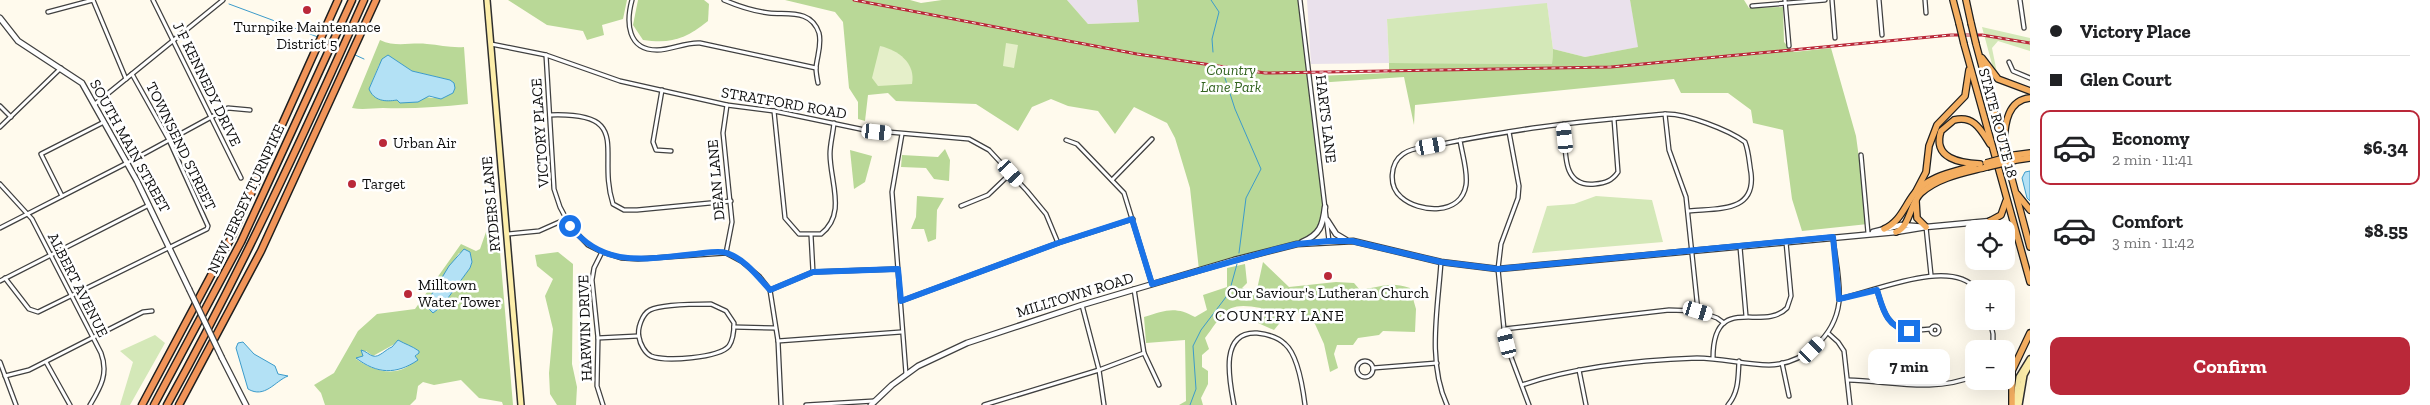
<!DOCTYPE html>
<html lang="en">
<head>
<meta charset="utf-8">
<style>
  body { margin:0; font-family:"Zilla Slab",serif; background:#f6f6f6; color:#202124; height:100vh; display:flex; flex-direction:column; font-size:19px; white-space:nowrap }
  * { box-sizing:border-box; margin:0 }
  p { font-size:16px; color:#757577 }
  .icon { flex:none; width:28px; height:28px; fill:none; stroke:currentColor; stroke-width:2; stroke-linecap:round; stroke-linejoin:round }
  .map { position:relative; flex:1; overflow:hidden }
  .side { display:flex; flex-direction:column; background:#fff; width:400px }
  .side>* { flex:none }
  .top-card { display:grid; align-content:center; height:110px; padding:0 20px; background:#fff }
  .tools { position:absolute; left:1965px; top:220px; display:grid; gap:10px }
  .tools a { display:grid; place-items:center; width:50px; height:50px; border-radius:10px; background:#fff; box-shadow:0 5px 20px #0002; font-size:25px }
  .end { position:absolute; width:22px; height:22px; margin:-11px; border:6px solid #1a73e8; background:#fff; box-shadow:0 0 0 2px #fff }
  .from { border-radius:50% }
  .bubble { position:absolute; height:35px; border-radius:10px; background:#fff; box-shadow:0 5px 20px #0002; font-size:16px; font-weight:800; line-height:35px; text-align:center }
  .car { position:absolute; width:15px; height:30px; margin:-15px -8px; border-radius:6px; box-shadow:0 0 4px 1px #0007; background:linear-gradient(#fff 24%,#345 0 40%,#fff 0 76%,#345 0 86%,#fff 0) }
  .top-card b { display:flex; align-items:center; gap:18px; height:48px; font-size:19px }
  .top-card b+b { border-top:1px solid #e0e0e0 }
  .top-card i { width:12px; height:12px; background:#202124 }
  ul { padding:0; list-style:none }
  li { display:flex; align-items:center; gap:15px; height:75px; margin:0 10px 8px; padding:0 10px; border:2px solid transparent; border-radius:10px }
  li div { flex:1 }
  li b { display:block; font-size:19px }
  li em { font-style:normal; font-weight:800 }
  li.selected { border-color:#ba2839 }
  li>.icon { width:45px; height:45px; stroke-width:1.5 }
  .cta { display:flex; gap:10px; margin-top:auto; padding:10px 20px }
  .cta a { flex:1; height:58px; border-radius:10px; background:#ba2839; color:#fff; font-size:20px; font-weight:800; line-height:58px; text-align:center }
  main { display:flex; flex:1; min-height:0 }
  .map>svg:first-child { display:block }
  .industrial { fill:#eae1ec }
  .green { fill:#d4e8b8 }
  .forest { fill:#b9d897; fill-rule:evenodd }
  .pitch { fill:#e5efc9 }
  .water { fill:#b3e1f5; stroke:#3c9bca }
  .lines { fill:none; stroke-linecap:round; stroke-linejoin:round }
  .stream { stroke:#3c9bca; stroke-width:1 }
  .minor-casing { stroke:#404040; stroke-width:5.5 }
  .tertiary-casing { stroke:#404040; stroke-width:7 }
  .secondary-casing { stroke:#2f2f2f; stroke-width:8 }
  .trunk-casing { stroke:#1e1e1e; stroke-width:8 }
  .motorway-casing { stroke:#1e1e1e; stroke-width:9 }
  .minor { stroke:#fff; stroke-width:3 }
  .tertiary { stroke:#fff; stroke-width:4.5 }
  .secondary { stroke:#fdeeaa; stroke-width:5 }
  .trunk { stroke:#f4ae60; stroke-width:5.5 }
  .motorway { stroke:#f19459; stroke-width:6 }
  .rail-casing { stroke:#ba2839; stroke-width:3 }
  .rail { stroke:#fff; stroke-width:1; stroke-dasharray:4; stroke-linecap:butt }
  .tertiary-bridge-casing { stroke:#404040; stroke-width:7; stroke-linecap:butt }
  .trunk-bridge-casing { stroke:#1e1e1e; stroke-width:8; stroke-linecap:butt }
  .tertiary-bridge { stroke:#fff; stroke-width:4.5 }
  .trunk-bridge { stroke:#f4ae60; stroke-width:5.5 }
  .route { stroke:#1a73e8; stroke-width:6 }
  .poi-dot { fill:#ba2839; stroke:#fff; stroke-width:2 }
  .labels { text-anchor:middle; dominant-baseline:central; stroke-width:5; stroke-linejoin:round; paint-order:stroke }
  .poi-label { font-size:15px; fill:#0d0d0d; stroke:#fff; text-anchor:start }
  .park-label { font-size:15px; font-style:italic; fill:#32631f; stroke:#fff }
  .street-label { font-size:15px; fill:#0d0d0d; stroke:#fff }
  .neighbourhood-label { font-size:16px; letter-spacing:1px; fill:#0d0d0d; stroke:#fff }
</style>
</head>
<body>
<main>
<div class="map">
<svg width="2030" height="405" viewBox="0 0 2030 405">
  <rect width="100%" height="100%" fill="#fffaed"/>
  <!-- industrial -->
  <g class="industrial">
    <path d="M 1067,0 L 1142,0 L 1137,1 L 1139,22 L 1088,24 Z"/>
    <path d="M 1307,0 L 1630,0 L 1639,47 L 1585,57 L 1553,49 L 1547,4 L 1387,19 L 1389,63 L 1311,64 Z"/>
  </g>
  <!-- green -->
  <g class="green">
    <path d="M 1547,3 L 1553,49 L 1552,64 L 1389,63 L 1387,19 Z"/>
    <path d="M 1982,27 L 2030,38 L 2030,51 L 1998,41 L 1992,48 L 1997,73 L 1993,68 Z"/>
    <path d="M 1596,196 L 1652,200 L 1663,242 L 1532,253 L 1547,206 L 1574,204 Z"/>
    <path d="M 155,335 L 165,343 L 130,405 L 120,405 L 133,362 L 120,351 Z"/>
  </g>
  <!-- forest -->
  <g class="forest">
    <path d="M 508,0 L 627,0 L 623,19 L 602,25 L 604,35 L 587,40 L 583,31 L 547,25 Z"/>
    <path d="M 638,0 L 704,0 L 709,4 L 708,21 C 685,39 672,44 643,40 L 633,25 Z"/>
    <path d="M 785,0 L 910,0 L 921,3 L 942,0 L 1067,0 L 1088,24 L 1139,22 L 1137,0 L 1298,0 L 1325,207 L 1323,222 L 1311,239 L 1199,270 L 1190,188 L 1175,138 L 1167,123 L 1134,107 L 1115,134 L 1098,111 L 1068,106 L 1051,99 L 1032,107 L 1018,131 L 976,104 L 896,101 L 888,93 L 868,95 L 865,121 L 858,119 L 858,102 L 849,88 L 843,22 L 835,12 Z"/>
    <path d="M 1630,0 L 1744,0 L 1749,8 L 1783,7 L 1784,42 L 1794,52 L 1831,48 L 1856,136 L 1868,224 L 1802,231 L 1792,199 L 1783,130 L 1753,123 L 1751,110 L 1728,93 L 1681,93 L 1674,79 L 1415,105 L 1414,125 L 1404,77 L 1316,83 L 1316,76 L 1389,73 L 1389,63 L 1552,64 L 1553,49 L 1585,57 L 1638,47 Z"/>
    <path d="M 380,40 C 397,48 410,42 427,44 C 440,45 451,48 464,47 L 468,104 C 440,107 411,109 383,108 C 372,108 363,110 352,108 ZM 391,57 L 412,71 L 450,80 L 446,97 L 433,98 L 369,89 L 379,65 Z"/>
    <path d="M 945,149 L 950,160 L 949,181 L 934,179 L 926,168 L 901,167 L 902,155 L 938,157 Z"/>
    <path d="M 850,150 L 872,156 L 865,182 L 854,189 Z"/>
    <path d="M 917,196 L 944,198 L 937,210 L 936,239 L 928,242 L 924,229 L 911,229 L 916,217 Z"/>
    <path d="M 495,214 L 497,217 L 513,405 L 503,405 L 502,402 L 479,398 L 461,380 L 434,385 L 423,382 L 418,386 L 416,399 L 410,405 L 325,405 L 321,393 L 314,385 L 334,373 L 358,331 L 377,314 L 415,309 L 461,244 L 476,251 L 480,249 L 492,215 ZM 470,252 L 472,262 L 470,268 L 442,306 L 427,302 L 459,253 ZM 400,341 L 404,346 L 412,347 L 419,351 C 416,355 414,362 411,364 C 394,378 372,370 356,359 L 363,356 L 366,351 L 373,356 Z"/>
    <path d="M 558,252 L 573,264 L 572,364 L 577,387 L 576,405 L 557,405 L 550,394 L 549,373 L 553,329 L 545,296 L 553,279 L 537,266 L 535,255 Z"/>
    <path d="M 1263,262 L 1289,287 L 1336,282 L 1354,283 L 1360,290 C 1381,287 1389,281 1410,288 L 1416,309 L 1415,332 L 1383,331 L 1379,335 L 1358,338 L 1353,345 L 1337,345 L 1334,354 L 1338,368 L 1330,372 L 1324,344 L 1315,324 L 1292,308 L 1274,330 L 1258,323 L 1261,308 C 1225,301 1225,312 1205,338 L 1209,349 L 1202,355 L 1202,367 L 1208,371 L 1208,384 L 1201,398 L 1203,405 L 1179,405 L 1186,401 L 1185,340 L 1146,343 L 1144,317 C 1165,310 1176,306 1195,317 L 1207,310 L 1203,295 L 1227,287 L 1227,268 L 1245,264 L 1247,283 L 1242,288 L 1256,294 Z"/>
  </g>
  <!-- pitch -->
  <g class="pitch">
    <path d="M 1006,43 L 1018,45 L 1014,68 L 1003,66 Z"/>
    <path d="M 880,46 C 898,50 916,63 912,84 L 878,86 L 872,78 Z"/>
  </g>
  <!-- water -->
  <g class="water">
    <path d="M 388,55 L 412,71 L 450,80 L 454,83 L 455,88 L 453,93 L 441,99 L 429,96 L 418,102 L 400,103 L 397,100 C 385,102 374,101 369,89 L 382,59 Z"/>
    <path d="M 2030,171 L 2030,201 L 2027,198 L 2022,178 L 2025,172 Z"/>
    <path d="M 464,249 L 470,252 L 472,262 L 470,268 L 442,306 L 433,313 L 428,308 L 427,302 L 449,266 Z"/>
    <path d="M 398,340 C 405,344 412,346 419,351 L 419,353 L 415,356 L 418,360 C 396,375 377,374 356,358 L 363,356 L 361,350 C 366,351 369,355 373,356 C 379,358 386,349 392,347 Z"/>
    <path d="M 243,342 L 254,354 L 275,366 L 278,374 L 288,376 C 275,381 265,399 248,389 L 236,348 L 238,343 Z"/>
  </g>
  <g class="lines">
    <!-- stream -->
    <g class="stream">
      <path d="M 1211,0 L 1219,12 L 1212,39 L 1213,52"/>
      <path d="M 229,4 L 318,37"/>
      <path d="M 353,54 L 364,59"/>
      <path d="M 1225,78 L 1235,109 L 1261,169 L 1246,198 L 1239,253"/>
      <path d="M 1190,405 L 1196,389 L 1193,346 L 1201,330 L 1229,293 L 1237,264"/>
    </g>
    <defs>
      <g id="minor">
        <path d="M 93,0 L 126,79"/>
        <path d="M 153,0 L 241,178"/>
        <path d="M 632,0 C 626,22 627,50 657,50 C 672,50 685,42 700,43 L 816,68"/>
        <path d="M 724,0 C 738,6 753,11 769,13 C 788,15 811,9 819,33 C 822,45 817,56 816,68 C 816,73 817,78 818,83"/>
        <path d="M 1300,0 L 1329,241"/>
        <path d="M 1785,0 L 1789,46"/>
        <path d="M 1832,0 L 1835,38"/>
        <path d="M 1879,0 L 1882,35"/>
        <path d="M 1925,0 L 1926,13"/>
        <path d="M 2020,0 L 2024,28"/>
        <path d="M 1752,6 L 1825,0"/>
        <path d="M 48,12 L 93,0"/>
        <path d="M 491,44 L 546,55 L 620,81 L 727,105 L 774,111 L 865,130 L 969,139 L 989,150 L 1027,191 L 1046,214 L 1058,243"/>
        <path d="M 546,55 L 554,189 L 560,207 L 570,226 L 588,245 L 602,252 L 621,258 L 638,259 L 726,253 L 741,261 L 759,276 L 770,290 L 778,341 L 781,405"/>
        <path d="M 2009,62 L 2013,71 L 2030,78"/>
        <path d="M 662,90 L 653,142 L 656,150 L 671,151"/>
        <path d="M 95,104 L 223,0"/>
        <path d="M 0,106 L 11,117"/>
        <path d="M 774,111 L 785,218 L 799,234 L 821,234 C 847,214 830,182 830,154 C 830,144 833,134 834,123"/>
        <path d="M 1665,114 L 1669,150 L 1686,197 L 1698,311"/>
        <path d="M 550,115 C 635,112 596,152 613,204 L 624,210 L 637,210 L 731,201"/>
        <path d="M 1564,124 C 1566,148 1560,188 1595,184 C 1605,183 1612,181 1618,172 L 1614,119"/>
        <path d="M 0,127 L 61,68"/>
        <path d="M 1509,132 L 1519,186 L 1518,198 L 1501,244 L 1498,269 L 1504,329 L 1511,357 L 1529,405"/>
        <path d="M 902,134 L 892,192 L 906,374"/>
        <path d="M 1066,140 L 1077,144 L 1124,193 L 1152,284"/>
        <path d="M 1460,140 C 1462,154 1468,171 1466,185 C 1461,216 1419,213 1401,197 C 1388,186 1390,163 1403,154 C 1410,149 1418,148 1425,147 C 1463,140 1502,132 1541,127 C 1582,121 1624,118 1665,114 C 1685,113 1729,130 1745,142 C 1749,152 1749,162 1751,173 C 1756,213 1717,208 1689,211"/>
        <path d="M 1861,155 L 1868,233"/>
        <path d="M 1112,180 L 1152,139"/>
        <path d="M 0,184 L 32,219 L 101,353 C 109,374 100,388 90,405"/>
        <path d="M 62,196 L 41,154 L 104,122"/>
        <path d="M 961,206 L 988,195 L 1011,173"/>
        <path d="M 1926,227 L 1931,275"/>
        <path d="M 0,228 L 127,163 L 228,108 L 250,110"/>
        <path d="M 507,234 L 539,231 L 566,219"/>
        <path d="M 811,235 L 813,272"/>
        <path d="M 1740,247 L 1746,316"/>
        <path d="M 602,252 L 594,268 L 592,280 L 598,338 L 597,386 L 603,405"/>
        <path d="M 726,253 L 732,222 L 723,133 L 727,105"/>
        <path d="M 1441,262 C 1438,308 1427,362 1447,405"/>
        <path d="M 5,278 L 29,309 L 38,312 L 207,229 L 208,226 L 169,140 L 132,74"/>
        <path d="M 0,281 L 149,205"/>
        <path d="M 1134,289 L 1144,353 L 1159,385"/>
        <path d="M 770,290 L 813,272 L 897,269"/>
        <path d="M 1877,290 C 1887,325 1893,333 1931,329"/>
        <path d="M 1839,299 C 1873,292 1951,257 1976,289"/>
        <path d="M 901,301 L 1058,243 L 1133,219"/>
        <path d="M 711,304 L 726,311 L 734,323 C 734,330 733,340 729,346 C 719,358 665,362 651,356 C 645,353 640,344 639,337 C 637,329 642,314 650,310 C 662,304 697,304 711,304 Z"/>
        <path d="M 1082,305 L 1099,370 L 1104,405"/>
        <path d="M 1990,321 L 1993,334 L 1993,349"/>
        <circle cx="1935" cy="330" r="4"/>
        <path d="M 734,327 L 775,328"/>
        <path d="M 1504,329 L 1669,310 L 1698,311 L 1717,318 L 1724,323"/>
        <path d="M 1828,333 L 1838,342 L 1844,351 L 1850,405"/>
        <path d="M 598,338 L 638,336"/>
        <path d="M 778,341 L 901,332"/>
        <path d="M 1713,358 C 1713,291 1763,333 1787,308 L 1791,296 L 1786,242"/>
        <circle cx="1365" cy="369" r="8"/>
        <path d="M 0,362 L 16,405"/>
        <path d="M 46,362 L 70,405"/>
        <path d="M 1782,363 L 1789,396"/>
        <path d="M 1373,368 L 1437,363"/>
        <path d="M 1579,370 L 1586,405"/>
        <path d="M 5,376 L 29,370 L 143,312 L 152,311"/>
        <path d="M 1848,380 C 1890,381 1934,393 1974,376"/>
        <path d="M 1522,385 C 1574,367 1642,360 1697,358 C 1722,358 1745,365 1769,365 C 1804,364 1835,336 1839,302 C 1841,281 1835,258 1833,237"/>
        <path d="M 806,405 L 874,401"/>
        <path d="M 984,405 L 1099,370 L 1144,353"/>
        <path d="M 1234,405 C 1230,383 1218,331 1257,333 C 1266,334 1278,337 1285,344 C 1298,355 1303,389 1305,405"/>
        <path d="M 1728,405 C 1739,392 1738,377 1739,361"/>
      </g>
      <g id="tertiary">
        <path d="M 0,18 L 18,41 L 82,83 L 137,181 L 189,289"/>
        <path d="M 1327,220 L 1336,234 L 1346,240"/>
        <path d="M 1873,232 L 1901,225 L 1926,227 L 1990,221"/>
        <path d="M 1302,242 C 1320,235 1323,225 1325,207"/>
        <path d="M 222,358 L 246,405"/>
        <path d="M 871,405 L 892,385 L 918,366 L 967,343 L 1082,305 L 1234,260 L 1297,244 L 1353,241 L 1441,262 L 1498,269 L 1896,232 L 1926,227"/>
      </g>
      <g id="secondary">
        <path d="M 487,0 L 521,405"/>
        <path d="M 2015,405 L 2019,377 L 2030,359"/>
        <path d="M 2019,405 L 2024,375 L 2030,364"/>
      </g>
      <g id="trunk">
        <path d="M 1953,0 L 1959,23"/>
        <path d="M 1966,0 L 1971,23"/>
        <path d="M 1964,44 L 2030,282"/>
        <path d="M 1976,44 L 2030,247"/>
        <path d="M 1982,58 L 1998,79 L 2030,91"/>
        <path d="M 2004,141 C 2005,123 2008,100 2030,98"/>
        <path d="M 2015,155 L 2030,153"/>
        <path d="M 2016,160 L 2030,158"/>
        <path d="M 1980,164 C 1961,163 1932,159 1941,131 L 1954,120 C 1974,115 1981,130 1990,144"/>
        <path d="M 1915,193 L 1926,172 L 1929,146 L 1937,125 L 1965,96 L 1969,70"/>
        <path d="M 2017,194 L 2030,210"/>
        <path d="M 1916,201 L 1917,218 L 1926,227"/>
        <path d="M 1990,221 L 2005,227 L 2014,237"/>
        <path d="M 1990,221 L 2001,215 L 2006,201"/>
        <path d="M 1884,229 C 1900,222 1904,207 1914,194 C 1928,176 1953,172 1974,166"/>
        <path d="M 1896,232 C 1910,227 1910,203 1921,193 C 1939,177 1964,173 1987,167"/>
        <path d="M 2012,405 L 2012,371 L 2030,333"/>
      </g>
      <g id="motorway">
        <path d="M 142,405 L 232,236 L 338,0"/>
        <path d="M 154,405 L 241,242 L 352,0"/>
        <path d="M 167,405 C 240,273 303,137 364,0"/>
        <path d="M 179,405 L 261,251 L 376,0"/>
      </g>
    </defs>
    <!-- minor casing -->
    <use href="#minor" class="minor-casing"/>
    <!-- tertiary casing -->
    <use href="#tertiary" class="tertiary-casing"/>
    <!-- secondary casing -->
    <use href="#secondary" class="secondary-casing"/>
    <!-- trunk casing -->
    <use href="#trunk" class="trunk-casing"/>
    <!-- motorway casing -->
    <use href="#motorway" class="motorway-casing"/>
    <!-- minor -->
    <use href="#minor" class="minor"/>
    <!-- tertiary -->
    <use href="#tertiary" class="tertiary"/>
    <!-- secondary -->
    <use href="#secondary" class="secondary"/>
    <!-- trunk -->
    <use href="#trunk" class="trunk"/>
    <!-- motorway -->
    <use href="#motorway" class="motorway"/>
    <defs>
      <path id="rail" d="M 854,0 L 1137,54 L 1265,73 L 1611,67 L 1951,35 L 1982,35 L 2030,43"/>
    </defs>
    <!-- rail casing -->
    <use href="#rail" class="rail-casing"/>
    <!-- rail -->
    <use href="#rail" class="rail"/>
    <defs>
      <path id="tertiary-bridge" d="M 189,289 L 222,358"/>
      <g id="trunk-bridge">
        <path d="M 1959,23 L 1964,44"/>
        <path d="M 1971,23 L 1976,44"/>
        <path d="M 1986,163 L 2015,155"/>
        <path d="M 1987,167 L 2016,160"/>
      </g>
    </defs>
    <!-- tertiary-bridge casing -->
    <use href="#tertiary-bridge" class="tertiary-bridge-casing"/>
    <!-- trunk-bridge casing -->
    <use href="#trunk-bridge" class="trunk-bridge-casing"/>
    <!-- tertiary-bridge -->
    <use href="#tertiary-bridge" class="tertiary-bridge"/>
    <!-- trunk-bridge -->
    <use href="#trunk-bridge" class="trunk-bridge"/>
  </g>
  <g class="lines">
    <!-- route -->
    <path class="route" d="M 570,226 C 605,270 648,258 696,254 C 706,253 718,250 727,253 C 746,260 757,276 770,290 L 813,272 L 898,269 L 901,301 L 1058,243 L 1132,219 L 1152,284 L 1273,250 L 1297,244 L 1329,241 L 1352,241 L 1441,262 L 1498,269 L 1833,237 L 1839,299 L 1877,290 C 1883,309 1886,327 1909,331"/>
  </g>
  <!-- markers -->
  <g class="poi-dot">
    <circle cx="307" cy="10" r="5"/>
    <circle cx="383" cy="143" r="5"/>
    <circle cx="352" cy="184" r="5"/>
    <circle cx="1328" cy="276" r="5"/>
    <circle cx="408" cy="294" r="5"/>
  </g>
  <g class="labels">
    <!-- poi labels -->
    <g class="poi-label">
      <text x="307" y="27" text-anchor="middle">Turnpike Maintenance<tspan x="307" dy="17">District 5</tspan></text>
      <text x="393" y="143">Urban Air</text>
      <text x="362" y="184">Target</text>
      <text x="418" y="285">Milltown<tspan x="418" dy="17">Water Tower</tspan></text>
      <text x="1328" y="293" text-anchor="middle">Our Saviour's Lutheran Church</text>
    </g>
    <!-- park labels -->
    <g class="park-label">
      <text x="1231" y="70">Country<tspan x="1231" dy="17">Lane Park</tspan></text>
    </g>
    <!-- street labels -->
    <g class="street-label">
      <text transform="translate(207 84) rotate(64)">J F KENNEDY DRIVE</text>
      <text transform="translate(784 103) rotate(10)">STRATFORD ROAD</text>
      <text transform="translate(1326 119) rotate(83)">HARTS LANE</text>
      <text transform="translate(1998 123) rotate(75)">STATE ROUTE 18</text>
      <text transform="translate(540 133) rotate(-94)">VICTORY PLACE</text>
      <text transform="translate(130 146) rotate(61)">SOUTH MAIN STREET</text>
      <text transform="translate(181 146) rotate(64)">TOWNSEND STREET</text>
      <text transform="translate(716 180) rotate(-95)">DEAN LANE</text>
      <text transform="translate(246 199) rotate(-65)">NEW JERSEY TURNPIKE</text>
      <text transform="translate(491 204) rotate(-95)">RYDERS LANE</text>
      <text transform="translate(78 285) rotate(63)">ALBERT AVENUE</text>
      <text transform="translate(1075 295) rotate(-17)">MILLTOWN ROAD</text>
      <text transform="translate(585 328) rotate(-92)">HARWIN DRIVE</text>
    </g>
    <!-- neighbourhood labels -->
    <g class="neighbourhood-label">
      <text x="1280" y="315">COUNTRY LANE</text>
    </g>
  </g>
</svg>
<div class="tools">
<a><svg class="icon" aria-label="locate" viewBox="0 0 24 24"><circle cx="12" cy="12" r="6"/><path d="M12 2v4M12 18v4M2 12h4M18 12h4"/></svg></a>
<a>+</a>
<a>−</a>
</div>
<i class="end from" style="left:570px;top:226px"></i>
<i class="end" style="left:1909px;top:331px"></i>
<div class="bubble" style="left:1868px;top:349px;width:82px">7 min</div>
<i class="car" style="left:877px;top:132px;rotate:96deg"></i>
<i class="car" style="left:1565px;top:138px;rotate:354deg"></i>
<i class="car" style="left:1431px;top:146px;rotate:80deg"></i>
<i class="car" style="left:1011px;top:173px;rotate:138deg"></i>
<i class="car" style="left:1698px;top:311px;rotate:107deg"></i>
<i class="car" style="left:1507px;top:343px;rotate:346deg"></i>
<i class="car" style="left:1812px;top:350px;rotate:45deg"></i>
</div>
<section class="side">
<div class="top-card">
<b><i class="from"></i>Victory Place</b>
<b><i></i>Glen Court</b>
</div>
<ul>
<li class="selected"><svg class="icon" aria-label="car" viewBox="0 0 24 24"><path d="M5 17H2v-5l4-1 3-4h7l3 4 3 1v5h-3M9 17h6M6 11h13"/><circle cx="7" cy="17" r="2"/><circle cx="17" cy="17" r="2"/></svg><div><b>Economy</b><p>2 min · 11:41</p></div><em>$6.34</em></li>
<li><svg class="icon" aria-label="car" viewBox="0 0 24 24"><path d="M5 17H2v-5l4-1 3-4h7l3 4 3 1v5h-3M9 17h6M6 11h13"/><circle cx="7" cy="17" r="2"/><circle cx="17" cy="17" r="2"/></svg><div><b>Comfort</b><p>3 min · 11:42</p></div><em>$8.55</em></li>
</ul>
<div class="cta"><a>Confirm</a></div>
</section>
</main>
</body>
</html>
